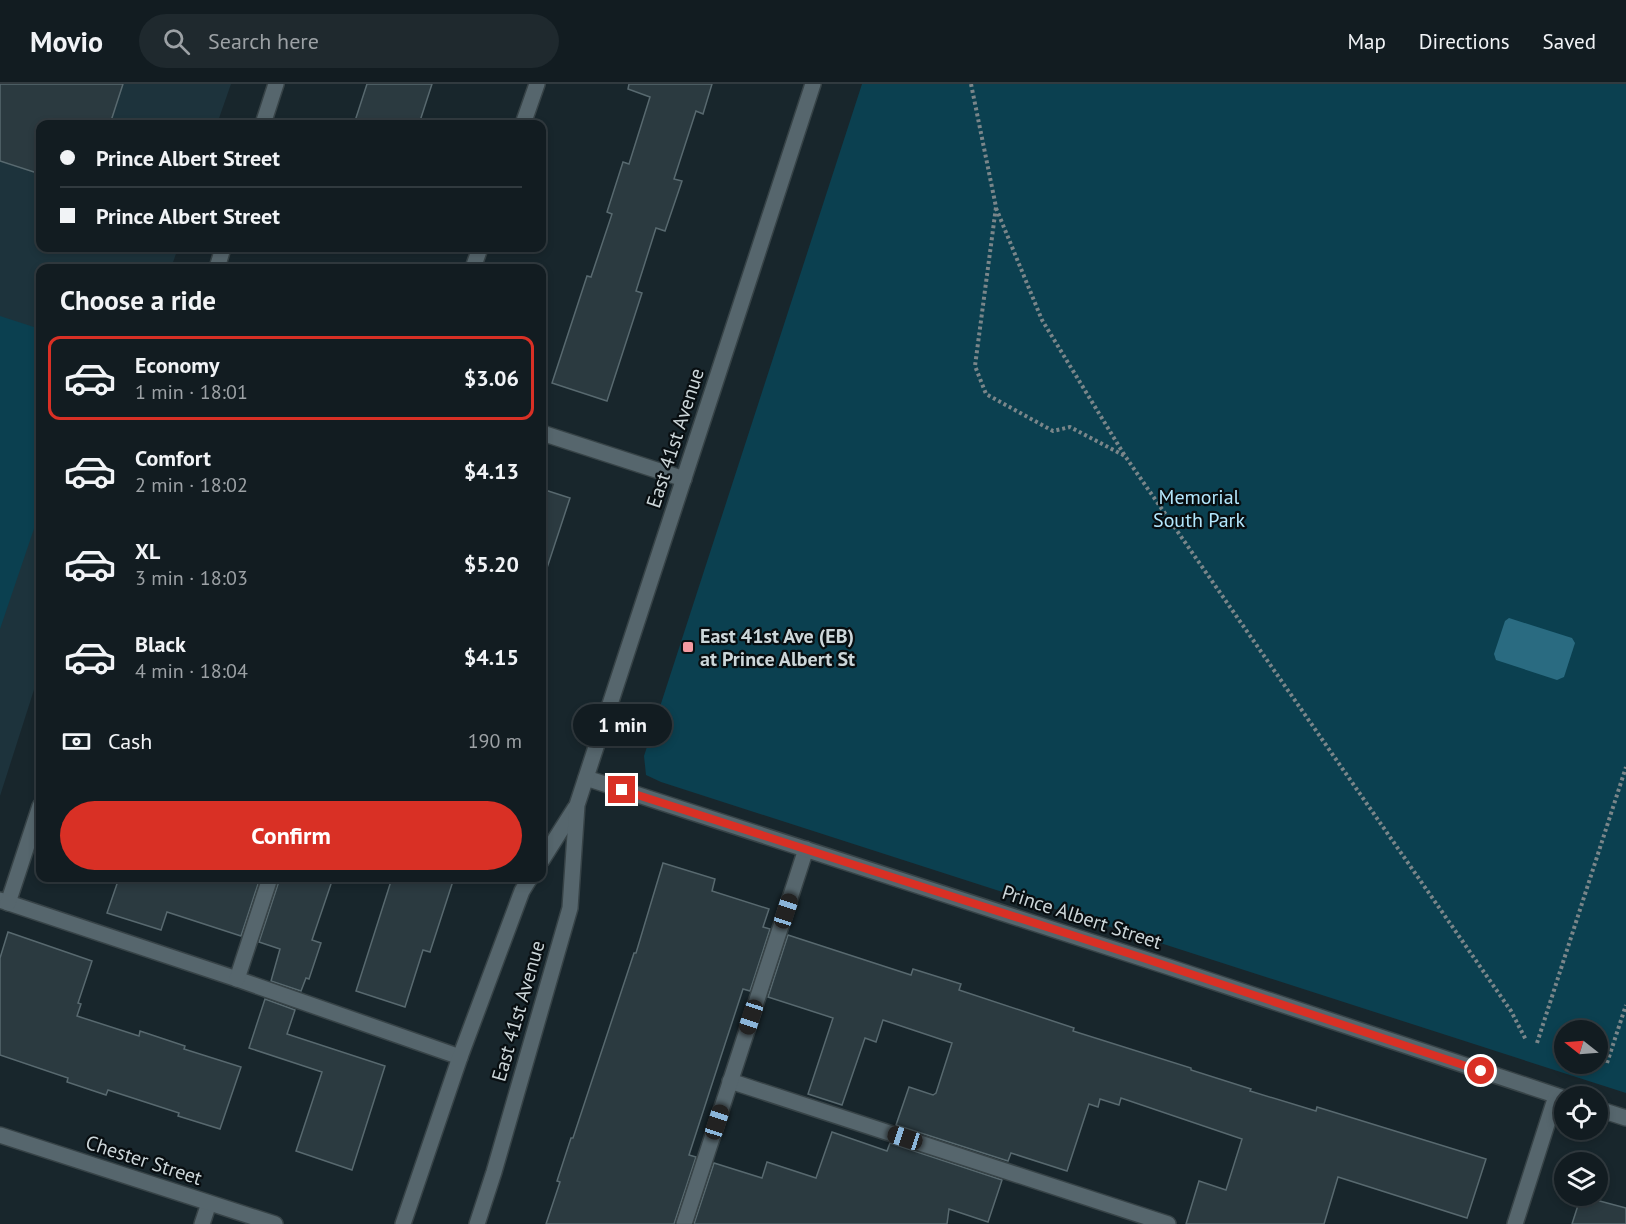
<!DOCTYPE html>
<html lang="en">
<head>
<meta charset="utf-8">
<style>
  body { margin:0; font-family:"PT Sans",sans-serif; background:#1f292e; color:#f1f3f6; height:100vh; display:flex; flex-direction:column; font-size:22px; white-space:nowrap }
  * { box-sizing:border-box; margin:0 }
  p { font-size:20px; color:#9ca1a5 }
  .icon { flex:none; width:33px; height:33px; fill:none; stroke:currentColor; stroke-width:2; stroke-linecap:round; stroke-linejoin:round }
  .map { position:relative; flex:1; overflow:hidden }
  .side { position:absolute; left:36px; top:180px; width:510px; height:618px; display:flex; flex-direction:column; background:#121c21; border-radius:12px; box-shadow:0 3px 9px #0003,0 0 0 2px #313a3f }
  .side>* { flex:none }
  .guide { position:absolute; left:36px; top:36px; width:510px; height:132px; border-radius:12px; box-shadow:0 3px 9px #0003,0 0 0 2px #313a3f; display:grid; align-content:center; height:132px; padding:0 24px; background:#121c21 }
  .needle { width:39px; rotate:287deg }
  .buttons { position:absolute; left:1554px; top:936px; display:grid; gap:12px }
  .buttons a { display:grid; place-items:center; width:54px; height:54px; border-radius:50%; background:#121c21; box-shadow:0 3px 9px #0003,0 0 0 2px #313a3f; font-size:30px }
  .end { position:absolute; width:27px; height:27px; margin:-14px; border:8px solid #d93025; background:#fff; box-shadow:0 0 0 3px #fff }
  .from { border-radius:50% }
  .bubble { position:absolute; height:42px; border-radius:21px; background:#121c21; box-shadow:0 3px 9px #0003,0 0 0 2px #313a3f; font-size:20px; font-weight:600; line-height:42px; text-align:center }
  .car { position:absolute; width:18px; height:36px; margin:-18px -9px; border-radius:8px; box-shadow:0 0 4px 2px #0007; background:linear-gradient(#222 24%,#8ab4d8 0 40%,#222 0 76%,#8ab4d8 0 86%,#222 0) }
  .guide b { display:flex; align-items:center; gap:21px; height:57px; font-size:22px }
  .guide b+b { border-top:2px solid #313a3f }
  .guide i { width:15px; height:15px; background:#f1f3f6 }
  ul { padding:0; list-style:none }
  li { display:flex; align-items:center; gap:18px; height:84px; margin:0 12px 9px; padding:0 12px; border:3px solid transparent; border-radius:12px }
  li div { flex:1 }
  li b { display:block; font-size:22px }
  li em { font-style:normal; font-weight:600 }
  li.selected { border-color:#d93025 }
  li>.icon { width:54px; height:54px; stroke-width:1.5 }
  h2 { padding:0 24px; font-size:27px; line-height:72px }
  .pay { display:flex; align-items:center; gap:15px; height:66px; padding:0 24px; font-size:22px }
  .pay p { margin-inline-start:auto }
  .primary-button { display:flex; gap:12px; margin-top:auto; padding:12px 24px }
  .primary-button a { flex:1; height:69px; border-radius:36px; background:#d93025; color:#fff; font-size:24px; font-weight:600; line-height:69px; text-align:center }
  header { display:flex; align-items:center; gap:36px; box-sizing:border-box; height:84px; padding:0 30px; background:#121c21; border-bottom:2px solid #313a3f }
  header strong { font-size:28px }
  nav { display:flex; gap:33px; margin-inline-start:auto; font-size:21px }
  .search { width:420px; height:54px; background:#1f292e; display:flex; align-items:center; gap:15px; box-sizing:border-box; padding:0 21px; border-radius:33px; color:#9ca1a5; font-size:22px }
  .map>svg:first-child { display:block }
  .built { fill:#1d333c }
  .green { fill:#0b4050; fill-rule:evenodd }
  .water { fill:#2a6b81 }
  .building { fill:#2b3a40; stroke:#58696f; stroke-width:1.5 }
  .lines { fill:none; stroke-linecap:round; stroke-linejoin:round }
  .service-casing { stroke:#374347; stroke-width:18 }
  .minor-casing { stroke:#374347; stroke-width:18 }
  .secondary-casing { stroke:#374347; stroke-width:18 }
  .path { stroke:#7a868a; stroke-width:4; stroke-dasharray:3 3; stroke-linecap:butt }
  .service { stroke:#56666d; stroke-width:15 }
  .minor { stroke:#56666d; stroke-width:15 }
  .secondary { stroke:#56666d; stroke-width:15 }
  .route { stroke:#d93025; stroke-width:8 }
  .poi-dot { fill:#f49aa2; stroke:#080e11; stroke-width:2 }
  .labels { text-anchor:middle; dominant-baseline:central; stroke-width:4.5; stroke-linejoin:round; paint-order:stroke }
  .street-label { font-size:20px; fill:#ccd6d9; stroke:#080e11 }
  .park-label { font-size:20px; fill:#b3e7fd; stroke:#080e11 }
  .poi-label { font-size:20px; font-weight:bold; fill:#ccd6d9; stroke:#080e11; text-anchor:start }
</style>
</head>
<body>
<header>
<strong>Movio</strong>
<div class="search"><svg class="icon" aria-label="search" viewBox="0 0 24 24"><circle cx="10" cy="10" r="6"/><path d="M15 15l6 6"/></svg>Search here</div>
<nav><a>Map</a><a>Directions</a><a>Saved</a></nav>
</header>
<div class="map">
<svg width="1626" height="1140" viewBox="0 0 1626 1140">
  <rect width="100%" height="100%" fill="#18262c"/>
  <!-- built -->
  <path class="built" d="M 0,0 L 231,0 L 217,40 L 40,40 L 40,164 L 178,164 L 171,184 L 40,184 L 40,587 L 0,712 Z"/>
  <!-- green -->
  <g class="green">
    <path d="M 862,0 L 1626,0 L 1626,1009 L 661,698 L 646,691 L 644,672 ZM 1564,946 L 1598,946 L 1598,980 L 1564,980 Z"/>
    <path d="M 0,232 L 40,245 L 40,427 L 0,545 Z"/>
  </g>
  <!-- water -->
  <path class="water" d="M 1509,534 L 1572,554 L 1575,559 L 1564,593 L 1557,596 L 1496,576 L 1494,570 L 1505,537 Z"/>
  <!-- building -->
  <g class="building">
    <path d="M 0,0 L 123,0 L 110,40 L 40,40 L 40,90 L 0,77 Z"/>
    <path d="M 367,0 L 432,0 L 419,40 L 354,40 Z"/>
    <path d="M 629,0 L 712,0 L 703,30 L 696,27 L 674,95 L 682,97 L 665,147 L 656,144 L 636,207 L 642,209 L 607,317 L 552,299 L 587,192 L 591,193 L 612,130 L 607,128 L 623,78 L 629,80 L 650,13 L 628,5 Z"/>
    <path d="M 542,405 L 570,414 L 547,484 L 542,483 Z"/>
    <path d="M 663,779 L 715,795 L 712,807 L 769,825 L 763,843 L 770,845 L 750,907 L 743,905 L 725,960 L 689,1071 L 696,1073 L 674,1140 L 546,1140 L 560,1098 L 557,1097 L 571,1054 L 573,1054 L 634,869 L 636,869 Z"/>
    <path d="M 119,794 L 260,794 L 241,852 L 167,828 L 161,846 L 107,829 Z"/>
    <path d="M 280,794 L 333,794 L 312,856 L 321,859 L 309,895 L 306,894 L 301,907 L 271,897 L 280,865 L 259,858 Z"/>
    <path d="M 392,794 L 454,794 L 430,868 L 423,866 L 405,923 L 356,907 Z"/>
    <path d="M 8,848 L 92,877 L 78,919 L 81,920 L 77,932 L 139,952 L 140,947 L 185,962 L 184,965 L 241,983 L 220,1045 L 178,1032 L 179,1029 L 108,1006 L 106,1011 L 67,998 L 68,994 L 0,971 L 0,874 Z"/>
    <path d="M 788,851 L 911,891 L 913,885 L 961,900 L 959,906 L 1074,944 L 1073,947 L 1191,984 L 1191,986 L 1251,1005 L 1250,1007 L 1316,1027 L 1317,1023 L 1486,1075 L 1467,1134 L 1338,1093 L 1324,1140 L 1186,1140 L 1199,1097 L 1226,1106 L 1242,1055 L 1121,1014 L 1119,1021 L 1100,1015 L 1098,1023 L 1089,1020 L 1067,1087 L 1011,1069 L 1008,1077 L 896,1041 L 909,1003 L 933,1011 L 936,1009 L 952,959 L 883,936 L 876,958 L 865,954 L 842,1021 L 808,1010 L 833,934 L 768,913 Z"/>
    <path d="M 265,915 L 295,926 L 287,950 L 385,982 L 352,1086 L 296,1067 L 322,988 L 249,964 Z"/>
    <path d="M 832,1048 L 887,1067 L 890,1059 L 1002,1096 L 988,1138 L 949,1125 L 947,1140 L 694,1140 L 714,1079 L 762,1094 L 767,1078 L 816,1094 Z"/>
    <path d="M 1581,1112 L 1626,1124 L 1626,1140 L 1572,1140 Z"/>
  </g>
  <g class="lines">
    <defs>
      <g id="service">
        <path d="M 523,40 L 537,0"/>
        <path d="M 473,184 L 480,164"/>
        <path d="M 0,816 L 237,895 L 460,973"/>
        <path d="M 237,895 L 270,794"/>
        <path d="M 730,997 L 1168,1140"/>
        <path d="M 202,1140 L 209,1119"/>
        <path d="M 684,1140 L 806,765"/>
      </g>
      <g id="minor">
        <path d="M 263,40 L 276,0"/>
        <path d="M 217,184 L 223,164"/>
        <path d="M 542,349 L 684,395"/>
        <path d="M 586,694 L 1169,883 L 1564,1014"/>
        <path d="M 8,819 L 40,722"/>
        <path d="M 1598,1025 L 1626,1034"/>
        <path d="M 0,1051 L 275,1140"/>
        <path d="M 1515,1140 L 1556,1012"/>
      </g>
      <g id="secondary">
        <path d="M 542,776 L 575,724"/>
        <path d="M 403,1140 L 460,973 L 522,807 L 530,794"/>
        <path d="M 477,1140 L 494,1088 L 570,824 L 577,721 L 813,0"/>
      </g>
    </defs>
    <!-- service casing -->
    <use href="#service" class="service-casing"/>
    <!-- minor casing -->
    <use href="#minor" class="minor-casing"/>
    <!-- secondary casing -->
    <use href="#secondary" class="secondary-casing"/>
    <!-- path -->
    <g class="path">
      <path d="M 971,0 L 996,123 L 975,282 L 986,310 L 1053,347 L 1070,343 L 1125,372 L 1511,927 L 1526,956"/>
      <path d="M 996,124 L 1042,236 L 1125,372"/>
      <path d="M 1537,959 L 1626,683"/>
      <path d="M 1607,979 L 1626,921"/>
    </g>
    <!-- service -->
    <use href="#service" class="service"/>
    <!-- minor -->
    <use href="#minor" class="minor"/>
    <!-- secondary -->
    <use href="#secondary" class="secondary"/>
  </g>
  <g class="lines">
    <!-- route -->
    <path class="route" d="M 622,706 L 1146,875 L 1481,987"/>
  </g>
  <!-- markers -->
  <rect class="poi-dot" x="682" y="557" width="12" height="12" rx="3"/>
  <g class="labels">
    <!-- street labels -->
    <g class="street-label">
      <text transform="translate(675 354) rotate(-72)">East 41st Avenue</text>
      <text transform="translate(1082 833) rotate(18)">Prince Albert Street</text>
      <text transform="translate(518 927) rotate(-74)">East 41st Avenue</text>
      <text transform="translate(144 1076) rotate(18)">Chester Street</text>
    </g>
    <!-- park labels -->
    <g class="park-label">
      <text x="1199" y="413">Memorial<tspan x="1199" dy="23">South Park</tspan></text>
    </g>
    <!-- poi labels -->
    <g class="poi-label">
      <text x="700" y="552">East 41st Ave (EB)<tspan x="700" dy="23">at Prince Albert St</tspan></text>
    </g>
  </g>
</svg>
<div class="buttons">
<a><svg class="needle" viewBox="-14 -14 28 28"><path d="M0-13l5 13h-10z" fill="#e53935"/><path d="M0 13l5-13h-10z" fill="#9ca1a5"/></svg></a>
<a><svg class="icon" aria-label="locate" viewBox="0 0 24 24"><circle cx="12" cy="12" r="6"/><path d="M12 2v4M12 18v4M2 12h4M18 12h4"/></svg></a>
<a><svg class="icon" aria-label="layers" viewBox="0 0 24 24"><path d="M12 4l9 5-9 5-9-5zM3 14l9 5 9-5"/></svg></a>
</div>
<i class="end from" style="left:1481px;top:987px"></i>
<i class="end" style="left:622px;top:706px"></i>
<div class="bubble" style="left:573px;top:620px;width:99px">1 min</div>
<i class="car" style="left:786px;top:827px;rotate:18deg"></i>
<i class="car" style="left:751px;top:933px;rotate:198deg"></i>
<i class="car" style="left:717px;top:1038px;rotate:18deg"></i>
<i class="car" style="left:905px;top:1054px;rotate:288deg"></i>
<div class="guide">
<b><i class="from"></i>Prince Albert Street</b>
<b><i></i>Prince Albert Street</b>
</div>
<section class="side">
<h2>Choose a ride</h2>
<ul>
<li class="selected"><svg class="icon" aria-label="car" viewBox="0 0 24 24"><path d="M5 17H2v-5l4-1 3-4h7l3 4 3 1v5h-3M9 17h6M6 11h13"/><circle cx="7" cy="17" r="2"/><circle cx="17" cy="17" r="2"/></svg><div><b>Economy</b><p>1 min · 18:01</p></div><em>$3.06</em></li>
<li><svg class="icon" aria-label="car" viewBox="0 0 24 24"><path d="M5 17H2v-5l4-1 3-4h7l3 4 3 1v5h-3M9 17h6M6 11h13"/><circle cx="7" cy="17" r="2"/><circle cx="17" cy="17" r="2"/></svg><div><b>Comfort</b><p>2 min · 18:02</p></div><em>$4.13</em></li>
<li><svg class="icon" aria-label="car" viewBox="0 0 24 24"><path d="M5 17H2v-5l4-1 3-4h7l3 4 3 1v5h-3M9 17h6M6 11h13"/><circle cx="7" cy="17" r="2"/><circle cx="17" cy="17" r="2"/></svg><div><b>XL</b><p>3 min · 18:03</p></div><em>$5.20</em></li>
<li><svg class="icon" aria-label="car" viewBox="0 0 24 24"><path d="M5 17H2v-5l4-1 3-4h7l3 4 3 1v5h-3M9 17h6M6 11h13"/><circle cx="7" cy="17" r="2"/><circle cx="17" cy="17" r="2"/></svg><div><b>Black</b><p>4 min · 18:04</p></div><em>$4.15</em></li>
</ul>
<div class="pay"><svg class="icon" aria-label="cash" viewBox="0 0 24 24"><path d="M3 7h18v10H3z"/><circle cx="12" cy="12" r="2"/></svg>Cash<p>190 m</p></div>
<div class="primary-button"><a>Confirm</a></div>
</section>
</div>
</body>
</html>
